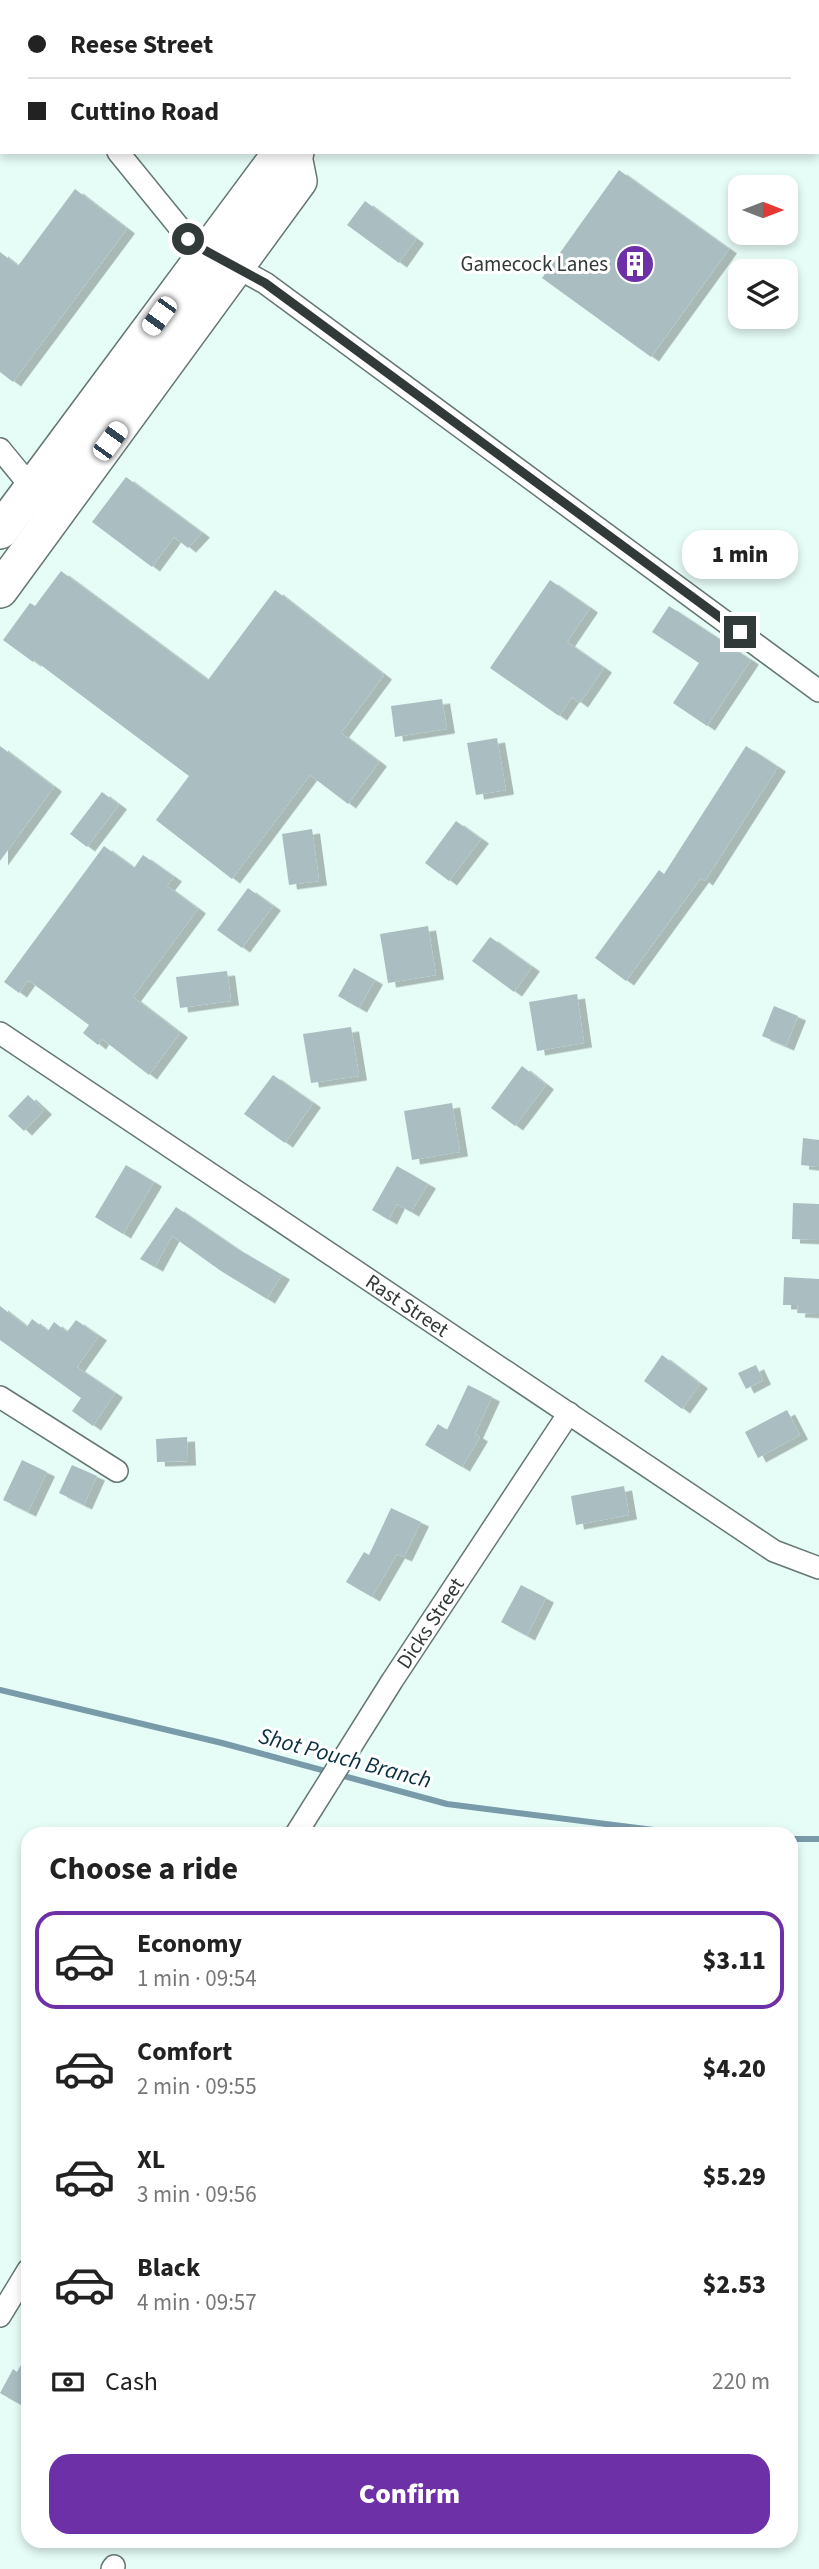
<!DOCTYPE html>
<html lang="en">
<head>
<meta charset="utf-8">
<style>
  body { margin:0; font-family:"Source Sans 3",sans-serif; background:#f2f2f2; color:#222; height:100vh; display:flex; flex-direction:column; font-size:26px; white-space:nowrap }
  * { box-sizing:border-box; margin:0 }
  p { font-size:23px; color:#767676 }
  .icon { flex:none; width:38px; height:38px; fill:none; stroke:currentColor; stroke-width:2; stroke-linecap:round; stroke-linejoin:round }
  .map { position:relative; flex:1; overflow:hidden }
  .sheet { position:absolute; left:21px; top:1827px; width:777px; height:721px; display:flex; flex-direction:column; background:#fff; border-radius:21px; box-shadow:0 4px 10px #0003 }
  .sheet>* { flex:none }
  .banner { position:absolute; left:0px; top:0px; width:819px; height:154px; box-shadow:0 4px 10px #0003; display:grid; align-content:center; height:154px; padding:0 28px; background:#fff }
  .needle { width:46px; rotate:90deg }
  .controls { position:absolute; left:728px; top:175px; display:grid; gap:14px }
  .controls a { display:grid; place-items:center; width:70px; height:70px; border-radius:14px; background:#fff; box-shadow:0 4px 10px #0003; font-size:35px }
  .end { position:absolute; width:32px; height:32px; margin:-16px; border:9px solid #313a38; background:#fff; box-shadow:0 0 0 4px #fff }
  .from { border-radius:50% }
  .bubble { position:absolute; height:49px; border-radius:21px; background:#fff; box-shadow:0 4px 10px #0003; font-size:23px; font-weight:800; line-height:49px; text-align:center }
  .car { position:absolute; width:21px; height:42px; margin:-21px -10px; border-radius:9px; box-shadow:0 0 5px 2px #0007; background:linear-gradient(#fff 24%,#345 0 40%,#fff 0 76%,#345 0 86%,#fff 0) }
  .banner b { display:flex; align-items:center; gap:24px; height:66px; font-size:26px }
  .banner b+b { border-top:2px solid #e0e0e0 }
  .banner i { width:18px; height:18px; background:#222 }
  ul { padding:0; list-style:none }
  li { display:flex; align-items:center; gap:21px; height:98px; margin:0 14px 10px; padding:0 14px; border:4px solid transparent; border-radius:21px }
  li div { flex:1 }
  li b { display:block; font-size:26px }
  li em { font-style:normal; font-weight:800 }
  li.active { border-color:#6d30a6 }
  li>.icon { width:63px; height:63px; stroke-width:1.5 }
  h2 { padding:0 28px; font-size:32px; line-height:84px }
  .pay { display:flex; align-items:center; gap:18px; height:77px; padding:0 28px; font-size:26px }
  .pay p { margin-inline-start:auto }
  .button { display:flex; gap:14px; margin-top:auto; padding:14px 28px }
  .button a { flex:1; height:80px; border-radius:21px; background:#6d30a6; color:#fff; font-size:28px; font-weight:800; line-height:80px; text-align:center }
  .map>svg:first-child { display:block }
  .lines { fill:none; stroke-linecap:round; stroke-linejoin:round }
  .stream { stroke:#799aa9; stroke-width:6 }
  .building { fill:#aabec1; filter:url(#shadow) }
  .street-casing { stroke:#647773; stroke-width:24 }
  .primary-casing { stroke:#647773; stroke-width:38 }
  .street { stroke:#fff; stroke-width:21 }
  .primary { stroke:#fff; stroke-width:35 }
  .route { stroke:#313a38; stroke-width:9 }
  .labels { text-anchor:middle; dominant-baseline:central; stroke-width:6; stroke-linejoin:round; paint-order:stroke }
  .poi-label { font-size:21px; fill:#313a38; stroke:#fff; text-anchor:end }
  .street-label { font-size:21px; fill:#313a38; stroke:#fff }
  .water-label { font-size:23px; font-style:italic; fill:#072f3f; stroke:#fff }
</style>
</head>
<body>
<div class="map">
<svg width="819" height="2569" viewBox="0 0 819 2569">
  <defs>
    <filter id="shadow"><feDropShadow dx="8" dy="4.5" stdDeviation="0" flood-color="#0004"/></filter>
  </defs>
  <rect width="100%" height="100%" fill="#e6fcf7"/>
  <g class="lines">
    <!-- stream -->
    <g class="stream">
      <path d="M 0,1690 L 222,1743 L 447,1804 L 686,1834"/>
      <path d="M 791,1839 L 819,1839"/>
    </g>
  </g>
  <!-- building -->
  <g class="building">
    <path d="M 619,170 L 729,249 L 651,357 L 542,278 Z"/>
    <path d="M 75,189 L 127,229 L 13,382 L 0,372 L 0,252 L 18,266 Z"/>
    <path d="M 365,201 L 416,239 L 399,263 L 347,225 Z"/>
    <path d="M 126,477 L 202,533 L 188,548 L 174,537 L 152,567 L 92,522 Z"/>
    <path d="M 61,571 L 208,680 L 275,590 L 384,675 L 341,733 L 379,762 L 348,804 L 310,775 L 232,879 L 156,820 L 189,776 L 34,660 L 33,662 L 3,640 L 30,603 L 35,606 Z"/>
    <path d="M 550,580 L 590,608 L 567,642 L 604,668 L 580,703 L 572,697 L 559,716 L 490,668 Z"/>
    <path d="M 669,606 L 751,660 L 707,726 L 673,703 L 699,663 L 652,632 Z"/>
    <path d="M 442,699 L 447,729 L 395,737 L 391,706 Z"/>
    <path d="M 497,738 L 506,790 L 476,795 L 467,743 Z"/>
    <path d="M 0,746 L 54,787 L 0,861 Z"/>
    <path d="M 746,746 L 778,767 L 705,881 L 701,878 L 626,981 L 595,958 L 659,870 L 664,874 Z"/>
    <path d="M 102,792 L 119,805 L 87,847 L 70,834 Z"/>
    <path d="M 456,821 L 481,839 L 449,881 L 425,863 Z"/>
    <path d="M 312,829 L 319,881 L 289,885 L 282,834 Z"/>
    <path d="M 104,846 L 134,868 L 143,855 L 174,877 L 167,886 L 198,909 L 133,997 L 180,1033 L 149,1075 L 102,1039 L 98,1045 L 83,1033 L 89,1025 L 28,980 L 19,993 L 4,982 Z"/>
    <path d="M 248,888 L 273,906 L 242,948 L 217,930 Z"/>
    <path d="M 428,926 L 436,975 L 388,983 L 380,934 Z"/>
    <path d="M 490,937 L 532,967 L 514,992 L 472,961 Z"/>
    <path d="M 354,968 L 375,980 L 359,1008 L 338,996 Z"/>
    <path d="M 227,971 L 231,1001 L 180,1008 L 176,977 Z"/>
    <path d="M 577,994 L 584,1043 L 537,1051 L 529,1002 Z"/>
    <path d="M 774,1006 L 798,1016 L 786,1046 L 762,1036 Z"/>
    <path d="M 351,1027 L 359,1076 L 311,1083 L 303,1034 Z"/>
    <path d="M 522,1066 L 546,1085 L 515,1126 L 491,1108 Z"/>
    <path d="M 273,1075 L 313,1103 L 285,1143 L 244,1114 Z"/>
    <path d="M 28,1095 L 44,1110 L 24,1131 L 8,1116 Z"/>
    <path d="M 452,1103 L 460,1152 L 412,1160 L 404,1111 Z"/>
    <path d="M 803,1138 L 819,1140 L 819,1167 L 801,1165 Z"/>
    <path d="M 126,1165 L 154,1182 L 123,1234 L 95,1217 Z"/>
    <path d="M 397,1166 L 428,1184 L 411,1212 L 397,1204 L 389,1220 L 372,1210 Z"/>
    <path d="M 793,1203 L 819,1204 L 819,1240 L 792,1239 Z"/>
    <path d="M 176,1207 L 236,1248 L 282,1275 L 267,1299 L 221,1271 L 172,1236 L 155,1267 L 140,1259 Z"/>
    <path d="M 784,1277 L 819,1279 L 819,1314 L 797,1313 L 798,1305 L 783,1305 Z"/>
    <path d="M 0,1306 L 27,1327 L 32,1319 L 48,1331 L 54,1322 L 67,1332 L 76,1320 L 99,1336 L 77,1367 L 115,1393 L 93,1426 L 72,1411 L 81,1398 L 0,1340 Z"/>
    <path d="M 662,1355 L 700,1384 L 682,1409 L 644,1381 Z"/>
    <path d="M 756,1365 L 763,1380 L 746,1389 L 738,1373 Z"/>
    <path d="M 468,1385 L 492,1397 L 475,1434 L 480,1437 L 462,1467 L 425,1445 L 438,1424 L 447,1430 Z"/>
    <path d="M 787,1410 L 800,1435 L 758,1458 L 745,1432 Z"/>
    <path d="M 187,1437 L 188,1461 L 157,1462 L 156,1439 Z"/>
    <path d="M 22,1460 L 47,1472 L 28,1512 L 3,1500 Z"/>
    <path d="M 72,1465 L 97,1476 L 84,1505 L 59,1493 Z"/>
    <path d="M 624,1486 L 629,1515 L 576,1525 L 571,1496 Z"/>
    <path d="M 391,1508 L 421,1522 L 404,1557 L 397,1554 L 372,1597 L 346,1582 L 364,1552 L 369,1555 Z"/>
    <path d="M 521,1585 L 546,1598 L 527,1636 L 501,1622 Z"/>
    <path d="M 28,2352 L 28,2409 L 0,2393 L 13,2369 L 17,2372 Z"/>
  </g>
  <g class="lines">
    <defs>
      <g id="street">
        <path d="M 319,0 L 320,2"/>
        <path d="M 0,6 L 2,9"/>
        <path d="M 118,152 L 192,243 L 265,283 L 819,691"/>
        <path d="M 0,449 L 32,488 L 41,493"/>
        <path id="s1" d="M 0,1033 L 774,1551 L 819,1568"/>
        <path d="M 0,1397 L 117,1471"/>
        <path id="s2" d="M 296,1834 L 392,1681 L 569,1413"/>
        <path d="M 0,2316 L 28,2270"/>
        <path d="M 112,2569 L 114,2566"/>
      </g>
      <g id="primary">
        <path d="M 403,2 L 405,0"/>
        <path d="M 0,531 L 273,163 L 294,156 L 296,152"/>
        <path d="M 0,590 L 299,181 L 294,156"/>
      </g>
    </defs>
    <!-- street casing -->
    <use href="#street" class="street-casing"/>
    <!-- primary casing -->
    <use href="#primary" class="primary-casing"/>
    <!-- street -->
    <use href="#street" class="street"/>
    <!-- primary -->
    <use href="#primary" class="primary"/>
  </g>
  <g class="lines">
    <!-- route -->
    <path class="route" d="M 188,239 L 206,251 L 265,283 L 740,632"/>
  </g>
  <!-- icons -->
  <defs>
    <symbol id="building-disc" viewBox="-11 -11 22 22"><circle r="9.5" fill="#6d30a6" stroke="#fff"/><path d="M-4-6H4V6H1V3H-1V6H-4ZM-2.5-4.3h1.7v1.8h-1.7ZM.8-4.3h1.7v1.8H.8ZM-2.5-1h1.7V.8h-1.7ZM.8-1h1.7V.8H.8Z" fill="#fff"/></symbol>
  </defs>
  <g fill-rule="evenodd">
    <use href="#building-disc" x="613" y="242" width="44" height="44"/>
  </g>
  <g class="labels">
    <!-- poi labels -->
    <g class="poi-label">
      <text x="608" y="264">Gamecock Lanes</text>
    </g>
    <!-- street labels -->
    <g class="street-label">
      <text stroke="none"><textPath href="#s1" startOffset="490">Rast Street</textPath></text>
      <text stroke="none"><textPath href="#s2" startOffset="250">Dicks Street</textPath></text>
    </g>
    <!-- water labels -->
    <g class="water-label">
      <text transform="translate(345 1758) rotate(15)">Shot Pouch Branch</text>
    </g>
  </g>
</svg>
<div class="controls">
<a><svg class="needle" viewBox="-14 -14 28 28"><path d="M0-13l5 13h-10z" fill="#e53935"/><path d="M0 13l5-13h-10z" fill="#767676"/></svg></a>
<a><svg class="icon" aria-label="layers" viewBox="0 0 24 24"><path d="M12 4l9 5-9 5-9-5zM3 14l9 5 9-5"/></svg></a>
</div>
<i class="end from" style="left:188px;top:239px"></i>
<i class="end" style="left:740px;top:632px"></i>
<div class="bubble" style="left:682px;top:530px;width:116px">1 min</div>
<i class="car" style="left:159px;top:316px;rotate:216deg"></i>
<i class="car" style="left:110px;top:441px;rotate:36deg"></i>
<div class="banner">
<b><i class="from"></i>Reese Street</b>
<b><i></i>Cuttino Road</b>
</div>
<section class="sheet">
<h2>Choose a ride</h2>
<ul>
<li class="active"><svg class="icon" aria-label="car" viewBox="0 0 24 24"><path d="M5 17H2v-5l4-1 3-4h7l3 4 3 1v5h-3M9 17h6M6 11h13"/><circle cx="7" cy="17" r="2"/><circle cx="17" cy="17" r="2"/></svg><div><b>Economy</b><p>1 min · 09:54</p></div><em>$3.11</em></li>
<li><svg class="icon" aria-label="car" viewBox="0 0 24 24"><path d="M5 17H2v-5l4-1 3-4h7l3 4 3 1v5h-3M9 17h6M6 11h13"/><circle cx="7" cy="17" r="2"/><circle cx="17" cy="17" r="2"/></svg><div><b>Comfort</b><p>2 min · 09:55</p></div><em>$4.20</em></li>
<li><svg class="icon" aria-label="car" viewBox="0 0 24 24"><path d="M5 17H2v-5l4-1 3-4h7l3 4 3 1v5h-3M9 17h6M6 11h13"/><circle cx="7" cy="17" r="2"/><circle cx="17" cy="17" r="2"/></svg><div><b>XL</b><p>3 min · 09:56</p></div><em>$5.29</em></li>
<li><svg class="icon" aria-label="car" viewBox="0 0 24 24"><path d="M5 17H2v-5l4-1 3-4h7l3 4 3 1v5h-3M9 17h6M6 11h13"/><circle cx="7" cy="17" r="2"/><circle cx="17" cy="17" r="2"/></svg><div><b>Black</b><p>4 min · 09:57</p></div><em>$2.53</em></li>
</ul>
<div class="pay"><svg class="icon" aria-label="cash" viewBox="0 0 24 24"><path d="M3 7h18v10H3z"/><circle cx="12" cy="12" r="2"/></svg>Cash<p>220 m</p></div>
<div class="button"><a>Confirm</a></div>
</section>
</div>
</body>
</html>
